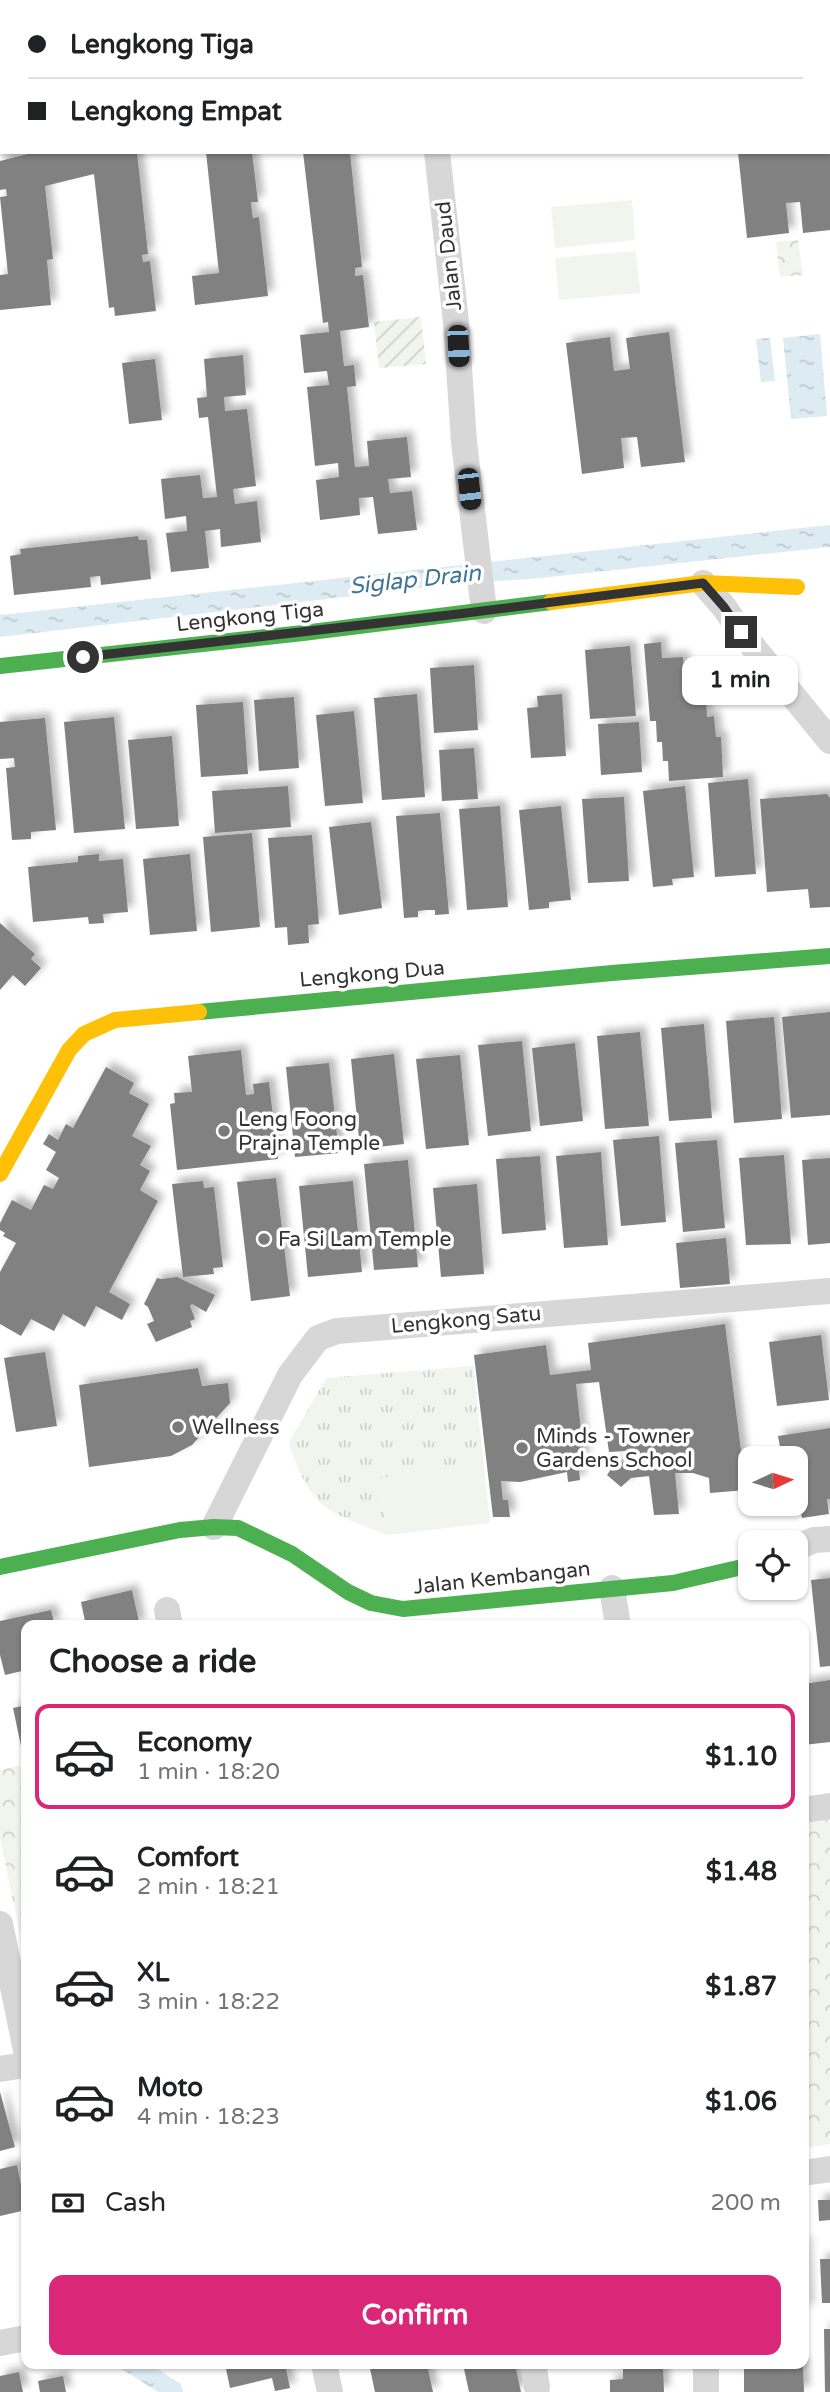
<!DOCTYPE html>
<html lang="en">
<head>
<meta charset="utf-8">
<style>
  body { margin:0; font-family:"Varela Round",sans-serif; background:#f6f6f6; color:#202124; height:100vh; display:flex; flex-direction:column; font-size:26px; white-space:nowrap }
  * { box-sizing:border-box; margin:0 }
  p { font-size:23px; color:#757577 }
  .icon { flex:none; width:38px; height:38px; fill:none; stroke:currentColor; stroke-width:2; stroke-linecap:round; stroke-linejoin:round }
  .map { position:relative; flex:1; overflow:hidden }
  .details { position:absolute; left:21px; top:1620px; width:788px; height:749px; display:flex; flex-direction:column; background:#fff; border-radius:14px; box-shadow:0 2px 5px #0004 }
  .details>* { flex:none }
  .top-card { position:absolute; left:0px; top:0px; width:831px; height:154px; box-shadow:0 2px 5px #0004; display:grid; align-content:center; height:154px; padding:0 28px; background:#fff }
  .needle { width:46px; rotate:86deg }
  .buttons { position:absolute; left:738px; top:1446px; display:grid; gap:14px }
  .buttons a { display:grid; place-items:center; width:70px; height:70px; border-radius:14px; background:#fff; box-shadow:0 2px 5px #0004; font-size:35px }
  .end { position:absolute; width:32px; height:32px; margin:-16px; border:9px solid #333; background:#fff; box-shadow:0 0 0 4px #fff }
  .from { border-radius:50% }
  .bubble { position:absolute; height:49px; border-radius:14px; background:#fff; box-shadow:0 2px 5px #0004; font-size:23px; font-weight:800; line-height:49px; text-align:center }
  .car { position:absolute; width:21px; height:42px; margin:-21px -10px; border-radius:9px; box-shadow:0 0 5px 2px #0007; background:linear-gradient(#222 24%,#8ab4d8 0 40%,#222 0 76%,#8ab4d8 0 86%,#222 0) }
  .top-card b { display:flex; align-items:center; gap:24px; height:66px; font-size:26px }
  .top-card b+b { border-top:2px solid #e0e0e0 }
  .top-card i { width:18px; height:18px; background:#202124 }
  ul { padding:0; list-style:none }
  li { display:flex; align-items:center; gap:21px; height:105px; margin:0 14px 10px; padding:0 14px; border:4px solid transparent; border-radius:14px }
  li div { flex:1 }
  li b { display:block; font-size:26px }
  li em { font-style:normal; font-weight:800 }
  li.current { border-color:#db2777 }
  li>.icon { width:63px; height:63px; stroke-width:1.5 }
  h2 { padding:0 28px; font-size:32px; line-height:84px }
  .pay { display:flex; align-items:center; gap:18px; height:77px; padding:0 28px; font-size:26px }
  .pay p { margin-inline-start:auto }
  .action { display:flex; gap:14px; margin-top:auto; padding:14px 28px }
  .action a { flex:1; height:80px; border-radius:14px; background:#db2777; color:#fff; font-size:28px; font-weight:800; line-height:80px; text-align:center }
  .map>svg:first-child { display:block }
  .grass { fill:url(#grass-tufts) }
  .park { fill:url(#park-crowns) }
  .garden { fill:url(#garden-furrows) }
  .pitch { fill:#f1f5ed }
  .water { fill:url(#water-ripples) }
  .building { fill:#818181; filter:url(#shadow) }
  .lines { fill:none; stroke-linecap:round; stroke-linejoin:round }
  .street { stroke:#d7d7d7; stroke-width:26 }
  .fast { stroke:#4caf50; stroke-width:16 }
  .slow { stroke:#ffc107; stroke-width:16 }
  .route { stroke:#333; stroke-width:9 }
  .poi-dot { fill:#7a7a7a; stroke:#fff; stroke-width:2.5 }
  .labels { text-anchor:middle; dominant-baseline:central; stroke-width:7; stroke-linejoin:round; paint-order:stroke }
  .street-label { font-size:21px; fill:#333; stroke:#fff }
  .poi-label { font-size:21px; fill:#333; stroke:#fff; text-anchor:start }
  .water-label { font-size:23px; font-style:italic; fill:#3f7597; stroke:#fff }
</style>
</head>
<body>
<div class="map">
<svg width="830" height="2392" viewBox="0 0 830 2392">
  <defs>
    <pattern id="grass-tufts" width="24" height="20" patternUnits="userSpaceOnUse" patternTransform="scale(1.75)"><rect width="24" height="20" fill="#f1f5ed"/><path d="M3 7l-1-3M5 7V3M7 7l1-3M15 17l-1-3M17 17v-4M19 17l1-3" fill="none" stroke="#cfd2cc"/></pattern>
    <pattern id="park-crowns" width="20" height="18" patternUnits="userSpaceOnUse" patternTransform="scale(1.75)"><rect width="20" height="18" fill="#f1f5ed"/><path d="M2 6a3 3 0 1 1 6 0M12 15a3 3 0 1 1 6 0" fill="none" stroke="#cfd2cc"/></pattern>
    <pattern id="garden-furrows" width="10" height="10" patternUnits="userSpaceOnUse" patternTransform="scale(1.75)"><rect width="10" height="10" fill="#f1f5ed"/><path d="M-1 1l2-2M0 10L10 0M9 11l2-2" fill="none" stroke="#cfd2cc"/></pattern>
    <pattern id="water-ripples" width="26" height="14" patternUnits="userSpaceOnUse" patternTransform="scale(1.75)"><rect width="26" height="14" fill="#ddebf3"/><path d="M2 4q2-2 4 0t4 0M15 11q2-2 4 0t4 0" fill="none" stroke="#becad1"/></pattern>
    <filter id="shadow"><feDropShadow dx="6" dy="-6" stdDeviation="3.5" flood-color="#0004"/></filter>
  </defs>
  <rect width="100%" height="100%" fill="#fff"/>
  <!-- grass -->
  <path class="grass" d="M 473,1366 L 484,1467 L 381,1478 L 387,1535 C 369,1527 348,1521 331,1511 C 308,1496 296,1467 289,1442 L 326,1378 Z"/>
  <!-- park -->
  <g class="park">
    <path d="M 798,240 L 803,275 L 780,277 L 776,242 Z"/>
    <path d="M 26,1764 L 26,1963 L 0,1838 L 0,1770 Z"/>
    <path d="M 830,1804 L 830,2144 L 803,2148 L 803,1808 Z"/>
  </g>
  <!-- garden -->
  <path class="garden" d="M 421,317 L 426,364 L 379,368 L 374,322 Z"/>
  <!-- pitch -->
  <g class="pitch">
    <path d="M 632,200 L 635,240 L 555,248 L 551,207 Z"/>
    <path d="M 636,251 L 640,293 L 559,300 L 555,258 Z"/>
    <path d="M 484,1467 L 490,1523 L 387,1535 L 381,1478 Z"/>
  </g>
  <!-- water -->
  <g class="water">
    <path d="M 820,334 L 827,416 L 791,419 L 783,338 Z"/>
    <path d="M 770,338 L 775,381 L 761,382 L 756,339 Z"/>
    <path d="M 830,525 L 830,547 L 531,579 L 464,583 L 0,637 L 0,615 Z"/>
    <path d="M 114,2364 L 149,2364 L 181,2384 L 183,2392 L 158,2392 Z"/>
  </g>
  <!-- building -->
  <g class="building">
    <path d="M 36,152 L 137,152 L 148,254 L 142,255 L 143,262 L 150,261 L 156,311 L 115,316 L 114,307 L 109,308 L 94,174 L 45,186 L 53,259 L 47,260 L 51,305 L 0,310 L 0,275 L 8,274 L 0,197 L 7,196 L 6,189 L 0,190 L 0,161 Z"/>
    <path d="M 206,152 L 252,152 L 258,202 L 251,202 L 252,212 L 253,218 L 259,217 L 268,296 L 195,305 L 192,276 L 219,273 Z"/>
    <path d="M 303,152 L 350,152 L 362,267 L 355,268 L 355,276 L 363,275 L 369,327 L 340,331 L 344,366 L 354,365 L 356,386 L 347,387 L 355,467 L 369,466 L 367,441 L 407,437 L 411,477 L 388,479 L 390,493 L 412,491 L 417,530 L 378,534 L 373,497 L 359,498 L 360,515 L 320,520 L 316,480 L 339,477 L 338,463 L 315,466 L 307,387 L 329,385 L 327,371 L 304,373 L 300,335 L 329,332 L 328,322 L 323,323 Z"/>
    <path d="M 738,152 L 830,152 L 830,230 L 803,233 L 800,202 L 786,203 L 789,233 L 747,238 Z"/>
    <path d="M 669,332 L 685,462 L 641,467 L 637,437 L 621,438 L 624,468 L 582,474 L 566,343 L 610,337 L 614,371 L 630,369 L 626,338 Z"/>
    <path d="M 243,355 L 246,395 L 224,397 L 225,411 L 247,409 L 256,486 L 233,489 L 235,504 L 257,501 L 261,542 L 221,547 L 220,529 L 205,531 L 209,568 L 171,572 L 166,533 L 187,531 L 186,516 L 165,519 L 161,479 L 200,475 L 203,498 L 217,497 L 208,417 L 199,418 L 197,398 L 207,397 L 204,359 Z"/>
    <path d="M 155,359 L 162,420 L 129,424 L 122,363 Z"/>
    <path d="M 138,536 L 139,540 L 147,540 L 151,579 L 101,585 L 100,576 L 90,577 L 91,587 L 14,595 L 10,556 L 21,554 L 20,549 Z"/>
    <path d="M 661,642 L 662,658 L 683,657 L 685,679 L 699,678 L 701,697 L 706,697 L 707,717 L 714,716 L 716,737 L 721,737 L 723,777 L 669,781 L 668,761 L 663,761 L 662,742 L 657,742 L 656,721 L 650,721 L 644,644 Z"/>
    <path d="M 630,646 L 636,716 L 590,719 L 585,650 Z"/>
    <path d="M 474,665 L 478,730 L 434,733 L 430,668 Z"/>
    <path d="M 417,694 L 425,797 L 382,800 L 374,698 Z"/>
    <path d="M 562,694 L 566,756 L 531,758 L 527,708 L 538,707 L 537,696 Z"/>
    <path d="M 294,697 L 299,768 L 259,771 L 254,700 Z"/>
    <path d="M 243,702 L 248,774 L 201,777 L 196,705 Z"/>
    <path d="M 354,711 L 363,803 L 325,806 L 316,715 Z"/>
    <path d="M 114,717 L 125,829 L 74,833 L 64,722 Z"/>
    <path d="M 45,718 L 56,830 L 31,832 L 31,839 L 12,840 L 6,768 L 15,767 L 14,758 L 0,759 L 0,722 Z"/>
    <path d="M 639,722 L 642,772 L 601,775 L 598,724 Z"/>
    <path d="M 172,736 L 179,826 L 136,829 L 128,740 Z"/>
    <path d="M 474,748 L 478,799 L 442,801 L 439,750 Z"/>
    <path d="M 748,779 L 756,874 L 715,877 L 708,783 Z"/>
    <path d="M 288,786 L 291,827 L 215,833 L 212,791 Z"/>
    <path d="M 685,786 L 694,877 L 672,879 L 673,885 L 653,887 L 643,791 Z"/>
    <path d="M 827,794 L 830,798 L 830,907 L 810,908 L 808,889 L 767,892 L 760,799 Z"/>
    <path d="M 624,797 L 629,881 L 588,883 L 582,799 Z"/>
    <path d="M 500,806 L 508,907 L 467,910 L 459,809 Z"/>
    <path d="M 561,806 L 571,900 L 549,902 L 549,908 L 529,910 L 519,810 Z"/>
    <path d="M 440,813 L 449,914 L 435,915 L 435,910 L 426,910 L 418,911 L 418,917 L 404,918 L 396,816 Z"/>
    <path d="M 371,822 L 382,908 L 339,915 L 329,827 Z"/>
    <path d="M 252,833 L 260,927 L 211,932 L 203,837 Z"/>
    <path d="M 312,835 L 319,924 L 308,925 L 309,943 L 288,945 L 287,927 L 275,928 L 268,838 Z"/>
    <path d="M 99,854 L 99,861 L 123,859 L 128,912 L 103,914 L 104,923 L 89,924 L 88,917 L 33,922 L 28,867 L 78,862 L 78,856 Z"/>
    <path d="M 190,854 L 197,931 L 150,935 L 143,859 Z"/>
    <path d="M 0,923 L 35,954 L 31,959 L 41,968 L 25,986 L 13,975 L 0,990 Z"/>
    <path d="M 830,1012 L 830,1115 L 791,1118 L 782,1017 Z"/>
    <path d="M 774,1017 L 782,1119 L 734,1123 L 726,1021 Z"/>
    <path d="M 704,1024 L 712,1118 L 669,1121 L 661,1028 Z"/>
    <path d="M 640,1032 L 649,1126 L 605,1129 L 597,1036 Z"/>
    <path d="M 522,1041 L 531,1131 L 488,1136 L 478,1045 Z"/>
    <path d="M 575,1043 L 583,1121 L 540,1126 L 532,1048 Z"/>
    <path d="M 241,1050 L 246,1095 L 254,1094 L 253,1084 L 269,1082 L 278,1159 L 177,1170 L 170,1104 L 175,1103 L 174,1093 L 192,1092 L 188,1056 Z"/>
    <path d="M 394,1054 L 404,1144 L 360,1149 L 351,1059 Z"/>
    <path d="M 460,1055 L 469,1145 L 426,1149 L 416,1059 Z"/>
    <path d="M 329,1063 L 339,1153 L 295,1157 L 286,1067 Z"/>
    <path d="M 106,1067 L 134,1083 L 129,1093 L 149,1104 L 132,1136 L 151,1146 L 140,1165 L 150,1171 L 140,1190 L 158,1201 L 109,1292 L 130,1304 L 122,1320 L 96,1306 L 85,1327 L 63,1314 L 54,1331 L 31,1319 L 21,1336 L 0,1324 L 0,1272 L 16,1243 L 3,1236 L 5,1233 L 0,1230 L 0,1223 L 12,1200 L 31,1210 L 44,1185 L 53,1189 L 59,1178 L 46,1170 L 56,1152 L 43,1144 L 49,1134 L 58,1140 L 66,1124 L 73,1128 Z"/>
    <path d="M 659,1136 L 666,1222 L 621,1226 L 613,1140 Z"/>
    <path d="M 717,1140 L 725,1228 L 683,1232 L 675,1143 Z"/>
    <path d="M 601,1152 L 608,1245 L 564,1248 L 556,1156 Z"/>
    <path d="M 784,1155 L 791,1244 L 746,1245 L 739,1158 Z"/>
    <path d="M 540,1156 L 546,1230 L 502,1234 L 496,1159 Z"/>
    <path d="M 830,1158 L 830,1243 L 808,1245 L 802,1160 Z"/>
    <path d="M 408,1160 L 418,1267 L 374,1270 L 364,1164 Z"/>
    <path d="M 276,1178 L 290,1296 L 251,1301 L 237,1182 Z"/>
    <path d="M 203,1181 L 204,1188 L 214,1187 L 223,1267 L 213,1268 L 214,1274 L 183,1277 L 172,1184 Z"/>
    <path d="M 353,1181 L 362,1272 L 308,1277 L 299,1186 Z"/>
    <path d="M 477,1184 L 484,1274 L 441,1277 L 433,1188 Z"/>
    <path d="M 726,1238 L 730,1284 L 680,1288 L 676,1243 Z"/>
    <path d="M 177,1277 L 215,1295 L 206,1312 L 192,1304 L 190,1306 L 195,1319 L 190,1321 L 192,1327 L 156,1342 L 147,1324 L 154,1321 L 148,1307 L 144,1304 L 157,1278 L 161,1279 Z"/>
    <path d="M 725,1324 L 746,1490 L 710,1493 L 709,1478 L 693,1473 L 675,1473 L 679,1514 L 654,1515 L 649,1476 L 631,1478 L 621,1487 L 607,1475 L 618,1459 L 627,1465 L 626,1451 L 609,1452 L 599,1382 L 576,1384 L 584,1459 L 578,1460 L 580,1480 L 568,1482 L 567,1472 L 520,1482 L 501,1481 L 503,1500 L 508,1500 L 510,1517 L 493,1517 L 474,1355 L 546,1345 L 550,1375 L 591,1370 L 588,1343 Z"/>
    <path d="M 821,1335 L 829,1400 L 777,1406 L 769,1342 Z"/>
    <path d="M 45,1352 L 57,1426 L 16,1432 L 4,1358 Z"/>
    <path d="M 198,1368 L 202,1386 L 228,1383 L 230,1403 L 192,1445 L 171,1456 L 89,1467 L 79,1385 Z"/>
    <path d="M 830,1428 L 830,1499 L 827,1499 L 829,1514 L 802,1518 L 799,1503 L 796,1503 L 796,1458 L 782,1458 L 778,1436 Z"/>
    <path d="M 830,1578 L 830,1666 L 820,1667 L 811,1580 Z"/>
    <path d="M 132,1590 L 140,1626 L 86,1626 L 81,1602 Z"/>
    <path d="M 51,1610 L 55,1626 L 26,1626 L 26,1670 L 5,1675 L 0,1655 L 0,1621 Z"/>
    <path d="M 830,1680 L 830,1742 L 803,1745 L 803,1684 Z"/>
    <path d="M 26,1705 L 26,1765 L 25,1765 L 13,1708 Z"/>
    <path d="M 0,2092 L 15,2147 L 0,2151 Z"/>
    <path d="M 17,2165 L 26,2210 L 0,2216 L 0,2169 Z"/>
    <path d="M 818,2200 L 830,2200 L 830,2220 L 819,2221 Z"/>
    <path d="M 803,2242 L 806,2242 L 808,2310 L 803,2311 Z"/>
    <path d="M 820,2259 L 830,2259 L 830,2303 L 822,2303 Z"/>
    <path d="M 824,2329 L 830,2329 L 830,2392 L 825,2392 Z"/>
    <path d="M 225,2364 L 285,2364 L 290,2388 L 275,2391 L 272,2378 L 230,2388 Z"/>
    <path d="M 369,2364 L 427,2364 L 433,2392 L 375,2392 Z"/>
    <path d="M 463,2364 L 515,2364 L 521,2392 L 469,2392 Z"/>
    <path d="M 623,2364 L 663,2364 L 664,2392 L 610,2392 L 610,2380 L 623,2379 Z"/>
    <path d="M 744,2364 L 803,2364 L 804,2392 L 744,2392 Z"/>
    <path d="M 19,2372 L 23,2392 L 0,2392 L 0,2376 Z"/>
    <path d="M 63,2376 L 66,2392 L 40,2392 L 38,2381 Z"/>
  </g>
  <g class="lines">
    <!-- street -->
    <g class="street">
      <path d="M 129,0 L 130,2"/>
      <path d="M 411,0 L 411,2"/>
      <path d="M 330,2 L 337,0"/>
      <path d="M 0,80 L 2,80"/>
      <path d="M 437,152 L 456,322 L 464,442 L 484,611"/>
      <path d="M 703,583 L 724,607 L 741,632 L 830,741"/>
      <path d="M 214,1527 L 290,1375 L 318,1338 L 337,1331 L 830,1291"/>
      <path d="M 796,1548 L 814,1540 L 830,1539"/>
      <path d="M 612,1588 L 618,1626"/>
      <path d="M 167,1610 L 170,1626"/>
      <path d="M 803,1810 L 830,1806"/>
      <path d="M 0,1924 L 26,2050"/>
      <path d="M 0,2069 L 26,2065"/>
      <path d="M 803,2173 L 830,2169"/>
      <path d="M 0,2343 L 26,2338"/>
      <path d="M 324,2364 L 330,2392"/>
      <path d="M 533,2364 L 537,2387"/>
      <path d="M 706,2364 L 706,2392"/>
    </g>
    <!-- fast -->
    <g class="fast">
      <path d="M 0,666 L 303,633 L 551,602"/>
      <path d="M 199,1012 L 612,973 L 830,956"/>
      <path d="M 0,1567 L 180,1530 L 214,1527 L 238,1528 L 292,1554 L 348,1592 L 371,1603 L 403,1609 L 673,1583 L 751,1565"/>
    </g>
    <!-- slow -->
    <g class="slow">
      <path d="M 551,602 L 703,583 L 797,587"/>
      <path d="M 0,1174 L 69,1050 L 84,1034 L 115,1020 L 199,1012"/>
    </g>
  </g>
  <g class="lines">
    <!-- route -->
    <path class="route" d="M 83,657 L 458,614 L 703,583 L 724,607 L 741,632"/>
  </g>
  <!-- markers -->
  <g class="poi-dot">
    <circle cx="224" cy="1131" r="7"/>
    <circle cx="264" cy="1239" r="7"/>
    <circle cx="178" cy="1427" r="7"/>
    <circle cx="522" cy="1448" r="7"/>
  </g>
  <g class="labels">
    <!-- street labels -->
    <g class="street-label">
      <text transform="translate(449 256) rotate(-96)">Jalan Daud</text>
      <text transform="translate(250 617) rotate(-6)">Lengkong Tiga</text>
      <text transform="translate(372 974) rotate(-5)">Lengkong Dua</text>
      <text transform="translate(466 1320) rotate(-5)">Lengkong Satu</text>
      <text transform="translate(502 1578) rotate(-6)">Jalan Kembangan</text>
    </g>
    <!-- poi labels -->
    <g class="poi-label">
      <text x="238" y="1119">Leng Foong<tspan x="238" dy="24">Prajna Temple</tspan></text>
      <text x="278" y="1239">Fa Si Lam Temple</text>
      <text x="192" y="1427">Wellness</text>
      <text x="536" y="1436">Minds - Towner<tspan x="536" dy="24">Gardens School</tspan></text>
    </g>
    <!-- water labels -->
    <g class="water-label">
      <text transform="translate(415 580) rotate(-6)">Siglap Drain</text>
    </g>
  </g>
</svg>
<div class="buttons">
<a><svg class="needle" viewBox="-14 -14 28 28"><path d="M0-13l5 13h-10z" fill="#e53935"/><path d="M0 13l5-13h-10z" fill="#757577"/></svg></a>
<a><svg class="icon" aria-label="locate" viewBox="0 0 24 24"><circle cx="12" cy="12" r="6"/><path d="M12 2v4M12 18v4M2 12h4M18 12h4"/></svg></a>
</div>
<i class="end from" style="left:83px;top:657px"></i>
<i class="end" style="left:741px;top:632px"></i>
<div class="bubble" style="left:682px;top:656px;width:116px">1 min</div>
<i class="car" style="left:458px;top:346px;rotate:177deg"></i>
<i class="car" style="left:469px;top:489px;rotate:174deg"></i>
<div class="top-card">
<b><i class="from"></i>Lengkong Tiga</b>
<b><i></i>Lengkong Empat</b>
</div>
<section class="details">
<h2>Choose a ride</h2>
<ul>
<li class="current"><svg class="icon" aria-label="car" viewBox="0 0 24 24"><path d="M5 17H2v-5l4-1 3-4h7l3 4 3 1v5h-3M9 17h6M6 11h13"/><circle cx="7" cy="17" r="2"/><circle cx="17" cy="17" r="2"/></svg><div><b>Economy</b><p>1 min · 18:20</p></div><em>$1.10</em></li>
<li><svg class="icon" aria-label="car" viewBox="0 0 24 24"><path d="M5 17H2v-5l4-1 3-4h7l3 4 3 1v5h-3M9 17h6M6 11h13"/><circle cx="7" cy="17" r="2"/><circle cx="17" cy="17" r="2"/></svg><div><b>Comfort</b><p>2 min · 18:21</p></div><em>$1.48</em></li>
<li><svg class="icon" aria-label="car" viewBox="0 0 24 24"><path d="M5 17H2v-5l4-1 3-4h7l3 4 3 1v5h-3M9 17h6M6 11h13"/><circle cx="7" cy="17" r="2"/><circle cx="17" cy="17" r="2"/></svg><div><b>XL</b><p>3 min · 18:22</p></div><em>$1.87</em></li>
<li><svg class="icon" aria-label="car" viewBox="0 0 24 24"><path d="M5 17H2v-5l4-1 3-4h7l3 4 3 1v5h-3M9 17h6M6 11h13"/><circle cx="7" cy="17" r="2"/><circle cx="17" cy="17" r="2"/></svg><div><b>Moto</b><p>4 min · 18:23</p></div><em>$1.06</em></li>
</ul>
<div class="pay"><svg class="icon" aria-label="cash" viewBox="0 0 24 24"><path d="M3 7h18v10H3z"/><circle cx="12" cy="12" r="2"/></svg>Cash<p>200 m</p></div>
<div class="action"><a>Confirm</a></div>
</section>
</div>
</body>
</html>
